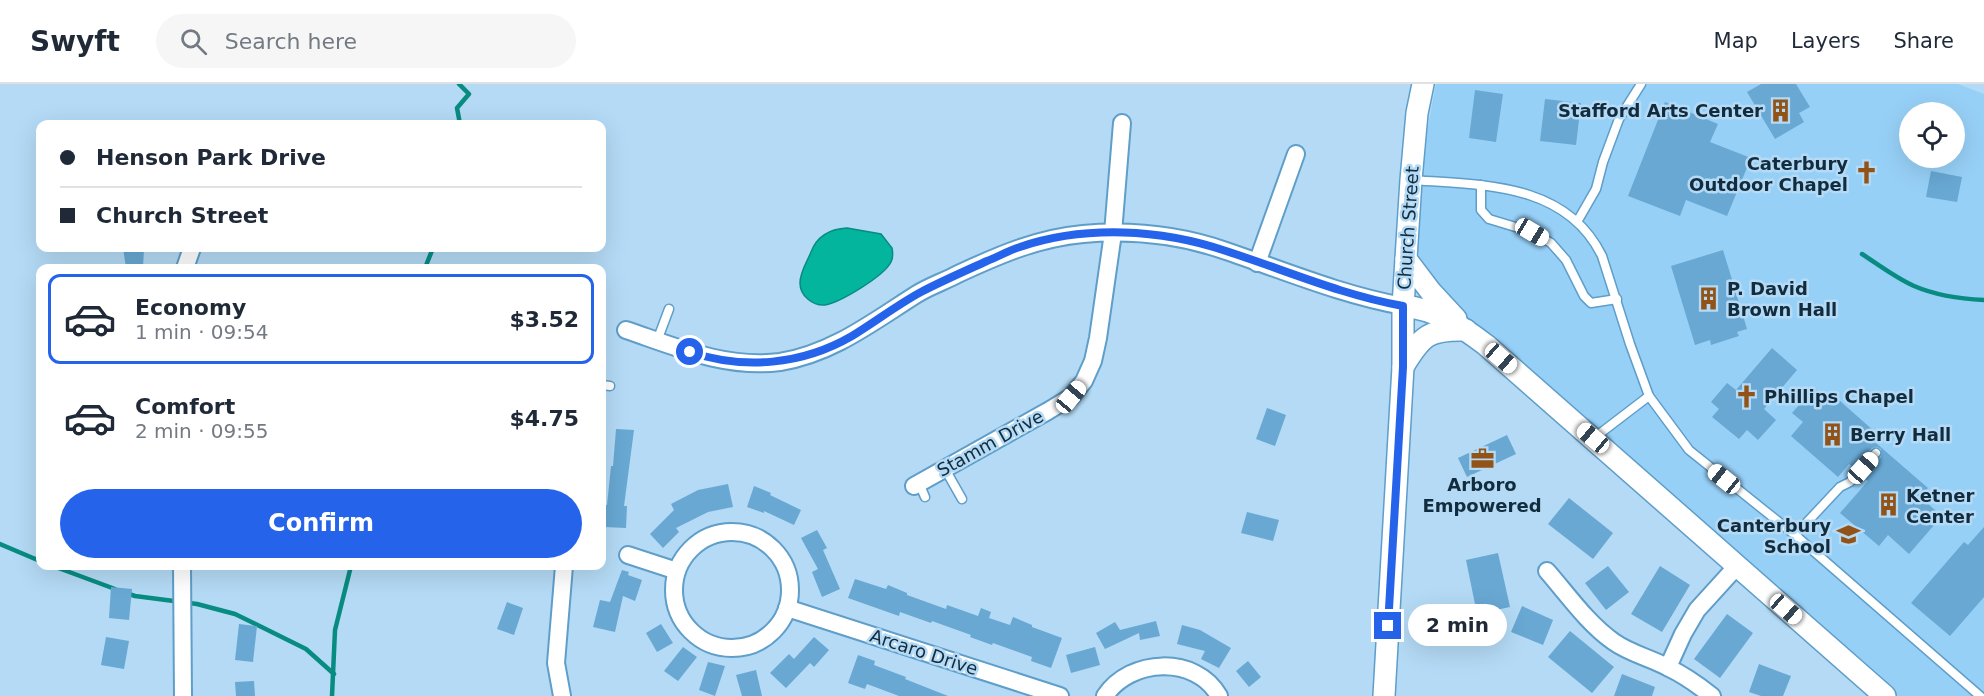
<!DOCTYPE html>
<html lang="en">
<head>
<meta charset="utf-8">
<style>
  body { margin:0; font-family:"DejaVu Sans",sans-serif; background:#f6f6f7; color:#1f2937; height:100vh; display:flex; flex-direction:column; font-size:22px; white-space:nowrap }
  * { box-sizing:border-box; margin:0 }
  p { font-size:20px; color:#747a83 }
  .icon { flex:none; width:33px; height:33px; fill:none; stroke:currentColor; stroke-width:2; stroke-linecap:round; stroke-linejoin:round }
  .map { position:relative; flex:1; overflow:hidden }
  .sheet { position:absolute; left:36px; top:180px; width:570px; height:306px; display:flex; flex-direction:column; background:#fff; border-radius:12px; box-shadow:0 6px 24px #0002 }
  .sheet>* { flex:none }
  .guide { position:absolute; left:36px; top:36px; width:570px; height:132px; border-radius:12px; box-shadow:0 6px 24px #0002; display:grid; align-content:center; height:132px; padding:0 24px; background:#fff }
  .controls { position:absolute; left:1899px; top:18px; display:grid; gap:12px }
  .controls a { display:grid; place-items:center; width:66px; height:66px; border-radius:50%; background:#fff; box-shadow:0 6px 24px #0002; font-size:30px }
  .end { position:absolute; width:27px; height:27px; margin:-14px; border:8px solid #2563eb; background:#fff; box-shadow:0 0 0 3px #fff }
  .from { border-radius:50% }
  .bubble { position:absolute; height:42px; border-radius:21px; background:#fff; box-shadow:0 6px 24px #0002; font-size:20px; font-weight:700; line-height:42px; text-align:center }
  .car { position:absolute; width:18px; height:36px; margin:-18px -9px; border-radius:8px; box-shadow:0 0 4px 2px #0007; background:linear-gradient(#fff 24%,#345 0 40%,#fff 0 76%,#345 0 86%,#fff 0) }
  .guide b { display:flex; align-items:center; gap:21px; height:57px; font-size:22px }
  .guide b+b { border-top:2px solid #e0e1e3 }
  .guide i { width:15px; height:15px; background:#1f2937 }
  ul { padding:10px 0 0; list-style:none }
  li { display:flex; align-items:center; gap:18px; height:90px; margin:0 12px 9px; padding:0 12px; border:3px solid transparent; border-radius:12px }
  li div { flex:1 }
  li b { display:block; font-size:22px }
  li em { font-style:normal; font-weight:700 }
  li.on { border-color:#2563eb }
  li>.icon { width:54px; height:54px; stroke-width:1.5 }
  .action { display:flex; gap:12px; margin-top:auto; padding:12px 24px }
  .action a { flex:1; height:69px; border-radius:36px; background:#2563eb; color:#fff; font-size:24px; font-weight:700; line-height:69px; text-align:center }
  header { display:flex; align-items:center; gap:36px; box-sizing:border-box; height:84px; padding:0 30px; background:#fff; border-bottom:2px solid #e0e1e3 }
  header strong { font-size:28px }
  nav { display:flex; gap:33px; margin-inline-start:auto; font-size:21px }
  .search { width:420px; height:54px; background:#f6f6f7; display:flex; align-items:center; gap:15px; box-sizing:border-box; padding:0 21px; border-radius:33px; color:#747a83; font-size:22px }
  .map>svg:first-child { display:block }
  .built { fill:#97d0f7; fill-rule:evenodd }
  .water { fill:#04b59e; stroke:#088c81; stroke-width:1.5 }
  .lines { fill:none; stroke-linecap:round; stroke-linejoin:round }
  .stream { stroke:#088c81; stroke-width:4.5 }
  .building { fill:#68a8d3 }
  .service-casing { stroke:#5e9ec9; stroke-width:11 }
  .minor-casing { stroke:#5e9ec9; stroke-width:20 }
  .tertiary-casing { stroke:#5e9ec9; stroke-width:24 }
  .service { stroke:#fff; stroke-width:8 }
  .minor { stroke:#fff; stroke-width:16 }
  .tertiary { stroke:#fff; stroke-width:21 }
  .route { stroke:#2563eb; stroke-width:8 }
  .labels { text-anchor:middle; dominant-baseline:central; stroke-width:5; stroke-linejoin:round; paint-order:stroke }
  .poi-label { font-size:18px; font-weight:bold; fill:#122c3e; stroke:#b4daf5; text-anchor:start }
  .street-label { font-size:18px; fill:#122c3e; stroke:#b4daf5 }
</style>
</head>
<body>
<header>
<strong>Swyft</strong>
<div class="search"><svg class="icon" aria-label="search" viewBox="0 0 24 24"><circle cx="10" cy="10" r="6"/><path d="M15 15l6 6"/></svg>Search here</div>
<nav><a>Map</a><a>Layers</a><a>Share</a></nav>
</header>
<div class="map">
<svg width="1984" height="612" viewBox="0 0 1984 612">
  <rect width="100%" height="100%" fill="#b4daf5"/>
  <!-- built -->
  <path class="built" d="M 1436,0 L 1958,0 L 1984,10 L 1984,612 L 1898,612 L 1530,291 L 1446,214 L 1427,191 L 1416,164 L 1426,52 ZM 1910,28 L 1954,28 L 1954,74 L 1910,74 Z"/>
  <!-- water -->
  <path class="water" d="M 847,144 L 881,150 L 892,164 C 893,169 893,174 891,178 C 884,192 841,218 825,221 C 813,222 800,212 800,199 C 800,188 807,178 811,168 C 817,152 829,145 847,144 Z"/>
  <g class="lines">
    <!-- stream -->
    <g class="stream">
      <path d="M 459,0 L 469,10 L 457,24 L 460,40"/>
      <path d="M 1862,170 C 1879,181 1896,194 1914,202 C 1935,211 1962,215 1984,216"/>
      <path d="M 425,184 L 433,164"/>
      <path d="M 0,460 L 40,477"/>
      <path d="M 53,482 L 115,505"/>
      <path d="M 126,509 L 135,512 L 197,520 L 235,530 L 306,565 L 334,590"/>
      <path d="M 332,612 L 335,546 L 351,482"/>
    </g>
  </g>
  <!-- building -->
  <g class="building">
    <path d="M 1761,0 L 1796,0 L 1810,23 L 1799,29 L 1804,38 L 1775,55 L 1747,8 Z"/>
    <path d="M 1475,6 L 1503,10 L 1496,58 L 1469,54 Z"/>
    <path d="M 1545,15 L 1581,19 L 1576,61 L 1540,57 Z"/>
    <path d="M 1665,18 L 1718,40 L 1710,58 L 1751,74 L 1727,132 L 1686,116 L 1680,132 L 1628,112 Z"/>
    <path d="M 1931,87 L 1962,93 L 1957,118 L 1926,113 Z"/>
    <path d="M 123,164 L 144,164 L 143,184 L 126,184 Z"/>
    <path d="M 1723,166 L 1747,245 L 1737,248 L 1739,252 L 1711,261 L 1710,256 L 1695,261 L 1671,182 Z"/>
    <path d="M 1772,264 L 1797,286 L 1764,325 L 1776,336 L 1758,356 L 1747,346 L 1739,355 L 1712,333 L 1719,325 L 1711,318 L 1727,299 L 1736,306 Z"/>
    <path d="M 1814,304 L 1826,314 L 1831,309 L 1874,347 L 1869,353 L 1928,404 L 1920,413 L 1942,432 L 1909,470 L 1888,451 L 1879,462 L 1840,429 L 1868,397 L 1863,393 L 1881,373 L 1881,365 L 1877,363 L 1872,364 L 1854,384 L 1849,380 L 1838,393 L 1791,352 L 1803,338 L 1792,329 Z"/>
    <path d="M 1267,324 L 1286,331 L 1275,362 L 1256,355 Z"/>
    <path d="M 616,345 L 634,346 L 624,422 L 627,422 L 626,444 L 604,443 L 605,421 L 607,421 L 611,382 L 613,382 Z"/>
    <path d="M 1507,351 L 1516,370 L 1467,393 L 1458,374 Z"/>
    <path d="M 728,400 L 733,423 L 708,428 L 676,444 L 679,448 L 663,464 L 650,450 L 674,426 L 671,420 L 698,406 Z"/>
    <path d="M 754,402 L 771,409 L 770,411 L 801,426 L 794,441 L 764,427 L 764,429 L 747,423 Z"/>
    <path d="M 1569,414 L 1613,449 L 1593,475 L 1548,440 Z"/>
    <path d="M 1247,428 L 1279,436 L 1273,457 L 1241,449 Z"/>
    <path d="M 1984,443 L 1984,513 L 1950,552 L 1911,519 L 1964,458 L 1968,461 Z"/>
    <path d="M 817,446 L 827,464 L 823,466 L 840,505 L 822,513 L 812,488 L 818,485 L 801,454 Z"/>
    <path d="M 1498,469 L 1510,523 L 1477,530 L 1466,476 Z"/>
    <path d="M 1608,482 L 1629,508 L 1606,526 L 1585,499 Z"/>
    <path d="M 1660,482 L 1690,501 L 1662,548 L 1631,530 Z"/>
    <path d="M 622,486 L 629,488 L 628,491 L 642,496 L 635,517 L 623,512 L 615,548 L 593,543 L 600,516 L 610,518 Z"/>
    <path d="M 855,495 L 886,505 L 888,501 L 907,509 L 907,511 L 946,525 L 947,521 L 978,532 L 981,524 L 991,528 L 989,534 L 1010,541 L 1013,533 L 1032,541 L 1032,543 L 1062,554 L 1051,584 L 1031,577 L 1032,573 L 993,559 L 992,561 L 970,553 L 971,551 L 932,537 L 931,539 L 900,528 L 899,532 L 848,514 Z"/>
    <path d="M 111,503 L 132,505 L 129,536 L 109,534 Z"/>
    <path d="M 507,518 L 523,524 L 514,551 L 497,545 Z"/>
    <path d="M 1522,522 L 1553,536 L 1543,561 L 1511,548 Z"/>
    <path d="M 1727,530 L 1753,549 L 1720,594 L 1694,575 Z"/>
    <path d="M 1156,537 L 1160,552 L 1140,556 L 1139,549 L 1105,565 L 1096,549 L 1115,538 L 1120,546 Z"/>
    <path d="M 239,540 L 257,542 L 253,578 L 235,576 Z"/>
    <path d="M 661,540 L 673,559 L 657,568 L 646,549 Z"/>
    <path d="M 1182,541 L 1200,546 L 1231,564 L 1219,584 L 1201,575 L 1205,567 L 1177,560 Z"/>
    <path d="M 1570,547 L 1614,583 L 1592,609 L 1548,573 Z"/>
    <path d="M 106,553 L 129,557 L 124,585 L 101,581 Z"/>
    <path d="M 814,553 L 829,566 L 814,583 L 810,579 L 786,604 L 770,589 L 789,570 L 794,575 Z"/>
    <path d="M 683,563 L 697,573 L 678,597 L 664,587 Z"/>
    <path d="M 1095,563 L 1100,581 L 1071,589 L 1066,571 Z"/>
    <path d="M 858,571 L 875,577 L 874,581 L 906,593 L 905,595 L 948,612 L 899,612 L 867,600 L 865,605 L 848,599 Z"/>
    <path d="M 1248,577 L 1261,593 L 1249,603 L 1236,587 Z"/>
    <path d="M 708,578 L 725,582 L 715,612 L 699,606 Z"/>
    <path d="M 1759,580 L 1791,592 L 1783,612 L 1761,612 L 1749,608 Z"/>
    <path d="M 756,586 L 762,612 L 742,612 L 736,591 Z"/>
    <path d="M 1622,590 L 1655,603 L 1652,612 L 1614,612 Z"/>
    <path d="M 254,597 L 255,612 L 236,612 L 235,598 Z"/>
  </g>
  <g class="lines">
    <defs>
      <g id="service">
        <path d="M 1411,96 C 1481,101 1566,98 1602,172 L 1630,260 L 1649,312 L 1689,366 L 1795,451 L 1980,612"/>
        <path d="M 1481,101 L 1481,126 L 1489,135 L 1532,148 L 1551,159 L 1566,176 L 1584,212 L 1591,219 L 1617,215"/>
        <path d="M 1577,138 L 1596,105 L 1603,78 L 1619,35 L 1641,0"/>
        <path d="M 657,257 L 669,225"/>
        <path d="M 602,301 L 610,302"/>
        <path d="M 1594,354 L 1649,312"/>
        <path d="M 945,385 L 962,415"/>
        <path d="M 919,399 L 925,413"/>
        <path d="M 1795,451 L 1840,403 L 1850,398 L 1876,369"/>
      </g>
      <g id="minor">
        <path d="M 1257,179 L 1296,70"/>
        <path d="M 185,184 L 192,164"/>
        <path d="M 626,246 C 676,263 726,285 780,278 C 832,270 874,237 917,210 C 930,202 945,197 958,190 C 999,171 1038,154 1083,150 C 1130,146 1180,151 1226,167 C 1285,187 1342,211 1403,222"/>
        <path d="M 914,402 L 1048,327 L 1071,313 L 1084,297 L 1093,277 L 1098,254 L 1113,149 L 1122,39"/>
        <circle cx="732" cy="506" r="58"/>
        <path d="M 628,471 L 677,487"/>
        <path d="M 182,482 L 183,612"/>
        <path d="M 1547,487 C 1568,511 1588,540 1614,558 C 1631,570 1651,574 1669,584 C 1684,591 1698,601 1712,612"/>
        <path d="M 787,524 L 1060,612"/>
        <path d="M 1668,583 L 1683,550 L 1697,526 L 1737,482"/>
        <path d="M 562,612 L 556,579 L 564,482"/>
        <path d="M 1105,612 C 1130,574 1196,571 1219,612"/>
      </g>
      <g id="tertiary">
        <path d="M 1406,175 L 1431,208 L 1456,235"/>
        <path d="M 1403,222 C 1436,225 1461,242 1486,261 L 1885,612"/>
        <path d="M 1403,283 C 1422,251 1429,245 1466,246"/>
        <path d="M 1384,612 L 1403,283 L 1403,222 L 1411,96 L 1417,29 L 1423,0"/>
      </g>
    </defs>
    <!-- service casing -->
    <use href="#service" class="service-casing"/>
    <!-- minor casing -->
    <use href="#minor" class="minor-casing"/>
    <!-- tertiary casing -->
    <use href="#tertiary" class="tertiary-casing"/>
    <!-- service -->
    <use href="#service" class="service"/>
    <!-- minor -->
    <use href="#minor" class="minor"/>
    <!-- tertiary -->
    <use href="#tertiary" class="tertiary"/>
  </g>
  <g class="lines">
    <!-- route -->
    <path class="route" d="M 690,268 C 744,286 802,281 852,252 C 875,238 897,221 921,208 C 942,197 965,187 987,177 C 998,173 1009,166 1020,163 C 1085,141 1161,145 1226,167 C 1285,186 1342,211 1403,222 L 1403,283 L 1388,542"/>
  </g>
  <!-- icons -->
  <defs>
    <symbol id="building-bare" viewBox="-9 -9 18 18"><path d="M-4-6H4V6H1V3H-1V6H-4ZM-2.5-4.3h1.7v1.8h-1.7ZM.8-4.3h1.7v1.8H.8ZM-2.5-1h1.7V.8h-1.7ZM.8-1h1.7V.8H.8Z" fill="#915317" stroke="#b4daf5" stroke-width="2.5" paint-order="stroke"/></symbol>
    <symbol id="church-bare" viewBox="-9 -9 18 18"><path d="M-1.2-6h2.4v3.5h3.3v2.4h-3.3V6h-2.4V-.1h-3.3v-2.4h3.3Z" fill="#915317" stroke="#b4daf5" stroke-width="2.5" paint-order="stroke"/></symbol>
    <symbol id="office-bare" viewBox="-9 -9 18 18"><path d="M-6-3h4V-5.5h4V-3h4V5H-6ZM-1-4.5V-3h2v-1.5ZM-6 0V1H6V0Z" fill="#915317" stroke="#b4daf5" stroke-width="2.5" paint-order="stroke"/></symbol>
    <symbol id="school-bare" viewBox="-9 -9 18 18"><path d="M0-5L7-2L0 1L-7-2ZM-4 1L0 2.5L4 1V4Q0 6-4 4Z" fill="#915317" stroke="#b4daf5" stroke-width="2.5" paint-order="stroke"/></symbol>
  </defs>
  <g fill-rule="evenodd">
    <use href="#building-bare" x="1764" y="10" width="33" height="33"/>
    <use href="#church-bare" x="1850" y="72" width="33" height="33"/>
    <use href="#building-bare" x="1692" y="198" width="33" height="33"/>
    <use href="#church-bare" x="1730" y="296" width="33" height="33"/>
    <use href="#building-bare" x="1816" y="334" width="33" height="33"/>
    <use href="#office-bare" x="1466" y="358" width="33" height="33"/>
    <use href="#building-bare" x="1872" y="404" width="33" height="33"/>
    <use href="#school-bare" x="1832" y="434" width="33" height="33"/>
  </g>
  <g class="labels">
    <!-- poi labels -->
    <g class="poi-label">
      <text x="1763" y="26" text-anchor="end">Stafford Arts Center</text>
      <text x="1848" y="79" text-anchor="end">Caterbury<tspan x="1848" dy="21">Outdoor Chapel</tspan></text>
      <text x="1727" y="204">P. David<tspan x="1727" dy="21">Brown Hall</tspan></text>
      <text x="1764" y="312">Phillips Chapel</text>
      <text x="1850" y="350">Berry Hall</text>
      <text x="1482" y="400" text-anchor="middle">Arboro<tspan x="1482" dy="21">Empowered</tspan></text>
      <text x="1906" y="411">Ketner<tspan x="1906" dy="21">Center</tspan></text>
      <text x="1831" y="441" text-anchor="end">Canterbury<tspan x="1831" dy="21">School</tspan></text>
    </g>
    <!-- street labels -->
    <g class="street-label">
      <text transform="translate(1408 144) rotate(-86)">Church Street</text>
      <text transform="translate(990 359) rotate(-29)">Stamm Drive</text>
      <text transform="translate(924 568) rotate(18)">Arcaro Drive</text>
    </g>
  </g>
</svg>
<div class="controls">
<a><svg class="icon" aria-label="locate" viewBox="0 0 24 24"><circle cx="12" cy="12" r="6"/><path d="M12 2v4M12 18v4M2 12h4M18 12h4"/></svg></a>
</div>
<i class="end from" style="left:690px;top:268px"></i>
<i class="end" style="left:1388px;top:542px"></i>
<div class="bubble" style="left:1408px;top:520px;width:99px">2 min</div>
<i class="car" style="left:1532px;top:148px;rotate:121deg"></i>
<i class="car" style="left:1501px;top:274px;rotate:131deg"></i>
<i class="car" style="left:1071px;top:313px;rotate:40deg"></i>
<i class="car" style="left:1593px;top:354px;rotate:310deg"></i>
<i class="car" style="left:1863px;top:384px;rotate:42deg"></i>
<i class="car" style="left:1724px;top:395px;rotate:309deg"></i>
<i class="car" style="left:1786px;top:525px;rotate:131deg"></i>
<div class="guide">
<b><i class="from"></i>Henson Park Drive</b>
<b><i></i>Church Street</b>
</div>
<section class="sheet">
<ul>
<li class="on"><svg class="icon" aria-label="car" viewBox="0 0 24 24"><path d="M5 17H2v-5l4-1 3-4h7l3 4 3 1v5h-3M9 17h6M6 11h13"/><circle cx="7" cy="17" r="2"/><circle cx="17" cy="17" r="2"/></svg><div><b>Economy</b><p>1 min · 09:54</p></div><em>$3.52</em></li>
<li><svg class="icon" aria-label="car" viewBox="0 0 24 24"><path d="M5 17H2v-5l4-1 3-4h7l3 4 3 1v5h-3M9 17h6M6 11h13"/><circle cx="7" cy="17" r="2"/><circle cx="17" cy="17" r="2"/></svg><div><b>Comfort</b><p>2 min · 09:55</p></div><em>$4.75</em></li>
</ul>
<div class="action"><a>Confirm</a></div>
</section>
</div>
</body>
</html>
